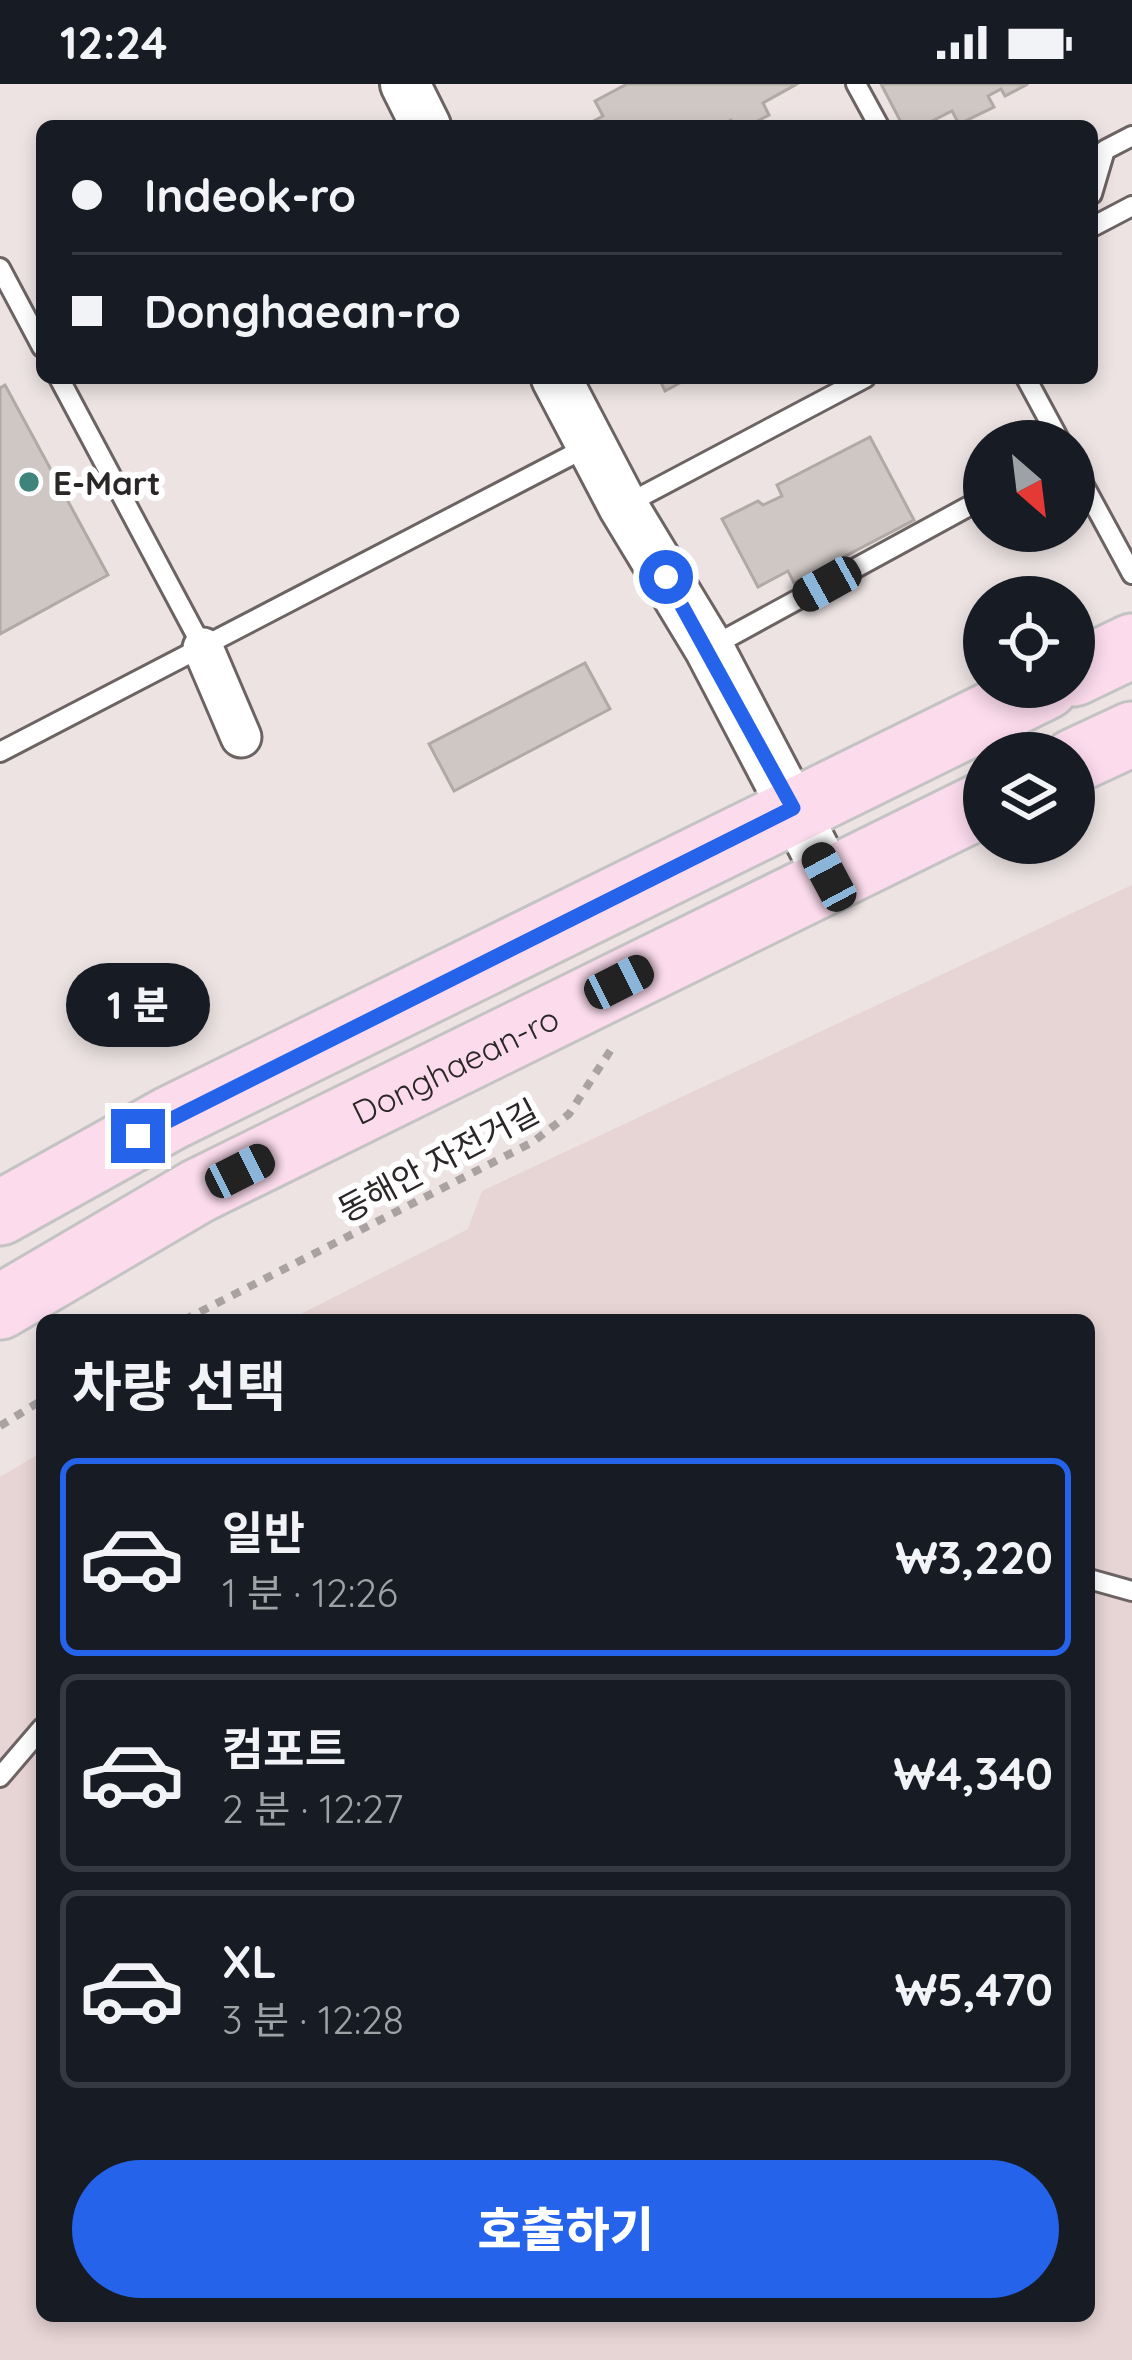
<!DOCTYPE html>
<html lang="ko">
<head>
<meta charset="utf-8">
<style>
  body { margin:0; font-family:Quicksand,"Noto Sans KR",sans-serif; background:#242831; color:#f1f3f6; height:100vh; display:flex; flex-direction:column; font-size:45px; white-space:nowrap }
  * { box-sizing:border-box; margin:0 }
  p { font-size:39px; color:#9ea1a6 }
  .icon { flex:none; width:66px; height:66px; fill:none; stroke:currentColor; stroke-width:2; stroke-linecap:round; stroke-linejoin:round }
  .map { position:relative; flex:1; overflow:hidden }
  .panel { position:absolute; left:36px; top:1230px; width:1059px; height:1008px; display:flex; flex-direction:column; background:#171b24; border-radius:18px; box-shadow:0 6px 18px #0003 }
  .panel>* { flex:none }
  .guide { position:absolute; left:36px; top:36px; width:1062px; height:264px; border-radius:18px; box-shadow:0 6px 18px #0003; display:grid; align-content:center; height:264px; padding:0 36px; background:#171b24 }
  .needle { width:78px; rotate:152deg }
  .fabs { position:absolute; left:963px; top:336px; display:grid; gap:24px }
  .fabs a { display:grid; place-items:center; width:132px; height:132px; border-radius:50%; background:#171b24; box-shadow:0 6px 18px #0003; font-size:60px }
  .end { position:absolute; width:54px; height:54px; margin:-27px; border:15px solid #2563eb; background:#fff; box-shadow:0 0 0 6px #fff }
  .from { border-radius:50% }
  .bubble { position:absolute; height:84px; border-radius:42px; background:#171b24; box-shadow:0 6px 18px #0003; font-size:39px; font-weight:800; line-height:84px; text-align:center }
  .car { position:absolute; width:36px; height:72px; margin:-36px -18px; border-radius:15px; box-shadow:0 0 9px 3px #0007; background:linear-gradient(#222 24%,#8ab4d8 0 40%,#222 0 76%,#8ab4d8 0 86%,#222 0) }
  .guide b { display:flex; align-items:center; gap:42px; height:114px; font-size:45px }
  .guide b+b { border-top:3px solid #363941 }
  .guide i { width:30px; height:30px; background:#f1f3f6 }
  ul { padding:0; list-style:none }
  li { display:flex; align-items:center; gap:36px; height:198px; margin:0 24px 18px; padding:0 12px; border:6px solid #363941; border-radius:18px }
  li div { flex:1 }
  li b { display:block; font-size:45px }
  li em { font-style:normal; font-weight:800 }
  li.active { border-color:#2563eb }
  li>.icon { width:108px; height:108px; stroke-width:1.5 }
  h2 { padding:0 36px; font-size:54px; line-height:144px }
  .cta { display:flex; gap:24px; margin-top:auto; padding:24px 36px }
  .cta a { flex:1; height:138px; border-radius:72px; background:#2563eb; color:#fff; font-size:48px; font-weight:800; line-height:138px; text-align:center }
  .status { display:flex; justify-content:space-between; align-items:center; height:84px; padding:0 60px; background:#171b24; direction:ltr }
  .status svg { height:33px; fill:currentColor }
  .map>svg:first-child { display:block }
  .built { fill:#e7d4d4 }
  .building { fill:#cfc7c3; stroke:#b1a9a4; stroke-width:3 }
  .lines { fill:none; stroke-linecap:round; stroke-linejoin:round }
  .service-casing { stroke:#6c6363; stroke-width:24 }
  .minor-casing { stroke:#6c6363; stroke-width:45 }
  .tertiary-casing { stroke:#6c6363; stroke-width:54 }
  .primary-casing { stroke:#c4c3c3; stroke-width:69 }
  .path { stroke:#aaa2a2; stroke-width:8; stroke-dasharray:9 9; stroke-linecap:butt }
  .service { stroke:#fff; stroke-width:18 }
  .minor { stroke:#fff; stroke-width:39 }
  .tertiary { stroke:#fff; stroke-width:48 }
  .primary { stroke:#fbdbec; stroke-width:63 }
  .route { stroke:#2563eb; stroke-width:15 }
  .poi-dot { fill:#3e847d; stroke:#fff; stroke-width:4.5 }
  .labels { text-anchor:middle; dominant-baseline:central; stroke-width:12; stroke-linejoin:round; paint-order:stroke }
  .poi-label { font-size:33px; font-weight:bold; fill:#2b2727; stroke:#fff; text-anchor:start }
  .street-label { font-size:33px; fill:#2b2727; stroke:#fff }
</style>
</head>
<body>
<div class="status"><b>12:24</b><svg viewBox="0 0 49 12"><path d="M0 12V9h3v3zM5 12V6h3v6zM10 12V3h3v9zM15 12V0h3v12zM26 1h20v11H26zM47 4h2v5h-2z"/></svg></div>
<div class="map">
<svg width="1132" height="2276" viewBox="0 0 1132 2276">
  <rect width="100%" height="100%" fill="#ede3e3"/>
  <!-- built -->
  <path class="built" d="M 1132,801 L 1132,2276 L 0,2276 L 0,1393 L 42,1368 L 42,2232 L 1089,2232 L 1089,1236 L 289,1236 L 468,1145 L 482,1107 Z"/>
  <!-- building -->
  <g class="building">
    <path d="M 627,0 L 797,0 L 763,19 L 769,31 L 748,42 L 734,42 L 731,36 L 720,42 L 584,42 L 603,32 L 595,17 Z"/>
    <path d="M 881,0 L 1028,0 L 1005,12 L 1001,5 L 988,12 L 994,23 L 959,40 L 952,27 L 922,42 L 903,42 Z"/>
    <path d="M 659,294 L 689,294 L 665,307 Z"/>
    <path d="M 5,301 L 108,491 L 0,550 L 0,304 Z"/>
    <path d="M 870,353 L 914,436 L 794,499 L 788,487 L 758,503 L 722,435 L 758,417 L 763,421 L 782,412 L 777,401 Z"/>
    <path d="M 585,579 L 610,625 L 454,707 L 429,660 Z"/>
  </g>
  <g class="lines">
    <defs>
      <g id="service">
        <path d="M 856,0 L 879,42"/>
        <path d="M 1092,110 L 1105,66 L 1132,52"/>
        <path d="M 1092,143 L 1132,122"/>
        <path d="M 0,184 L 42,263"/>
        <path d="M 59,294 L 203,564"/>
        <path d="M 1026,294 L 1060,357"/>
        <path d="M 1074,383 L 1132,490"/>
        <path d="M 627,420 L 865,294"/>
        <path d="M 709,564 L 984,414"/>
        <path d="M 0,668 L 591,361"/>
        <path d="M 1089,1495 L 1132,1507"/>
        <path d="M 0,1693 L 42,1644"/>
      </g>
      <path id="minor" d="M 203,564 L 241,653"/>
      <g id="tertiary">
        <path d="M 405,0 L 426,42"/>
        <path d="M 556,294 L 623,422 L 709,564 L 829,793"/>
      </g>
      <g id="primary">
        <path d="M 1074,590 L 1132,562"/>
        <path d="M 1074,677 L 1132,650"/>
        <path d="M 0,1129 L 171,1034 L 1046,603"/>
        <path id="s1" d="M 0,1223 L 198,1107 L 984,720"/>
      </g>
    </defs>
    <!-- service casing -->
    <use href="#service" class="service-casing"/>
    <!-- minor casing -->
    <use href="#minor" class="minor-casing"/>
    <!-- tertiary casing -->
    <use href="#tertiary" class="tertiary-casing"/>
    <!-- primary casing -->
    <use href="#primary" class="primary-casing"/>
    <!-- path -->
    <g class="path">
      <path d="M 184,1236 L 533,1058 L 569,1030 L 614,961"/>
      <path d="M 0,1342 L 42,1316"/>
    </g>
    <!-- service -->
    <use href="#service" class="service"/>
    <!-- minor -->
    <use href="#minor" class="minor"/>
    <!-- tertiary -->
    <use href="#tertiary" class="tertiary"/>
    <!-- primary -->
    <use href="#primary" class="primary"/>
  </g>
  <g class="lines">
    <!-- route -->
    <path class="route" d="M 138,1052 L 793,724 L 666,493"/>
  </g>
  <!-- markers -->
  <circle class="poi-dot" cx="29" cy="398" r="12"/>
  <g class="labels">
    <!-- poi labels -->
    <g class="poi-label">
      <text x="53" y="398">E-Mart</text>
    </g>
    <!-- street labels -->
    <g class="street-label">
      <text stroke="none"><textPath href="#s1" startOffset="516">Donghaean-ro</textPath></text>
      <text transform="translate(438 1076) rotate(-28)">동해안 자전거길</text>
    </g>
  </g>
</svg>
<div class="fabs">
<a><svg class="needle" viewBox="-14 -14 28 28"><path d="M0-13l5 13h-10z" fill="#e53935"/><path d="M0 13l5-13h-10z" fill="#9ea1a6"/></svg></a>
<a><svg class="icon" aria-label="locate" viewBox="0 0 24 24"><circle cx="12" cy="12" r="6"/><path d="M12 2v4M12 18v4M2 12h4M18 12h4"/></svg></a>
<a><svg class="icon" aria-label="layers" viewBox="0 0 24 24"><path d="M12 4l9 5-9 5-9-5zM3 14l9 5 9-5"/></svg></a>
</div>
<i class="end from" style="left:666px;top:493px"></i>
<i class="end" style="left:138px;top:1052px"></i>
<div class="bubble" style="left:66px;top:879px;width:144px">1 분</div>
<i class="car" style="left:827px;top:500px;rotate:241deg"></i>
<i class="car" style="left:829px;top:793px;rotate:332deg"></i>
<i class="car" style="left:619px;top:898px;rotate:63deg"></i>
<i class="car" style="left:240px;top:1087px;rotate:63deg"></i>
<div class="guide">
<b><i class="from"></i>Indeok-ro</b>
<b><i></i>Donghaean-ro</b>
</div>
<section class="panel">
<h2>차량 선택</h2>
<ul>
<li class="active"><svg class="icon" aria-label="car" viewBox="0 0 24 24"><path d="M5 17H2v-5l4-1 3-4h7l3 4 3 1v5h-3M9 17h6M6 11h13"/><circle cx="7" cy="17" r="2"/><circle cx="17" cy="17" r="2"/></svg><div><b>일반</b><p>1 분 · 12:26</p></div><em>₩3,220</em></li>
<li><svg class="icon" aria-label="car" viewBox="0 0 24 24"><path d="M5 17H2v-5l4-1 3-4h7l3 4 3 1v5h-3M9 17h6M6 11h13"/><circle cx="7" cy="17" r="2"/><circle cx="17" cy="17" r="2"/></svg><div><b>컴포트</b><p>2 분 · 12:27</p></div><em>₩4,340</em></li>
<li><svg class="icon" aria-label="car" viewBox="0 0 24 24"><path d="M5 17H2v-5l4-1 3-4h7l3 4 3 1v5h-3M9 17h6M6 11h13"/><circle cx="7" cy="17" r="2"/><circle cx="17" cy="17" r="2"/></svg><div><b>XL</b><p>3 분 · 12:28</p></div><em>₩5,470</em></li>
</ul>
<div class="cta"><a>호출하기</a></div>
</section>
</div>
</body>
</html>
